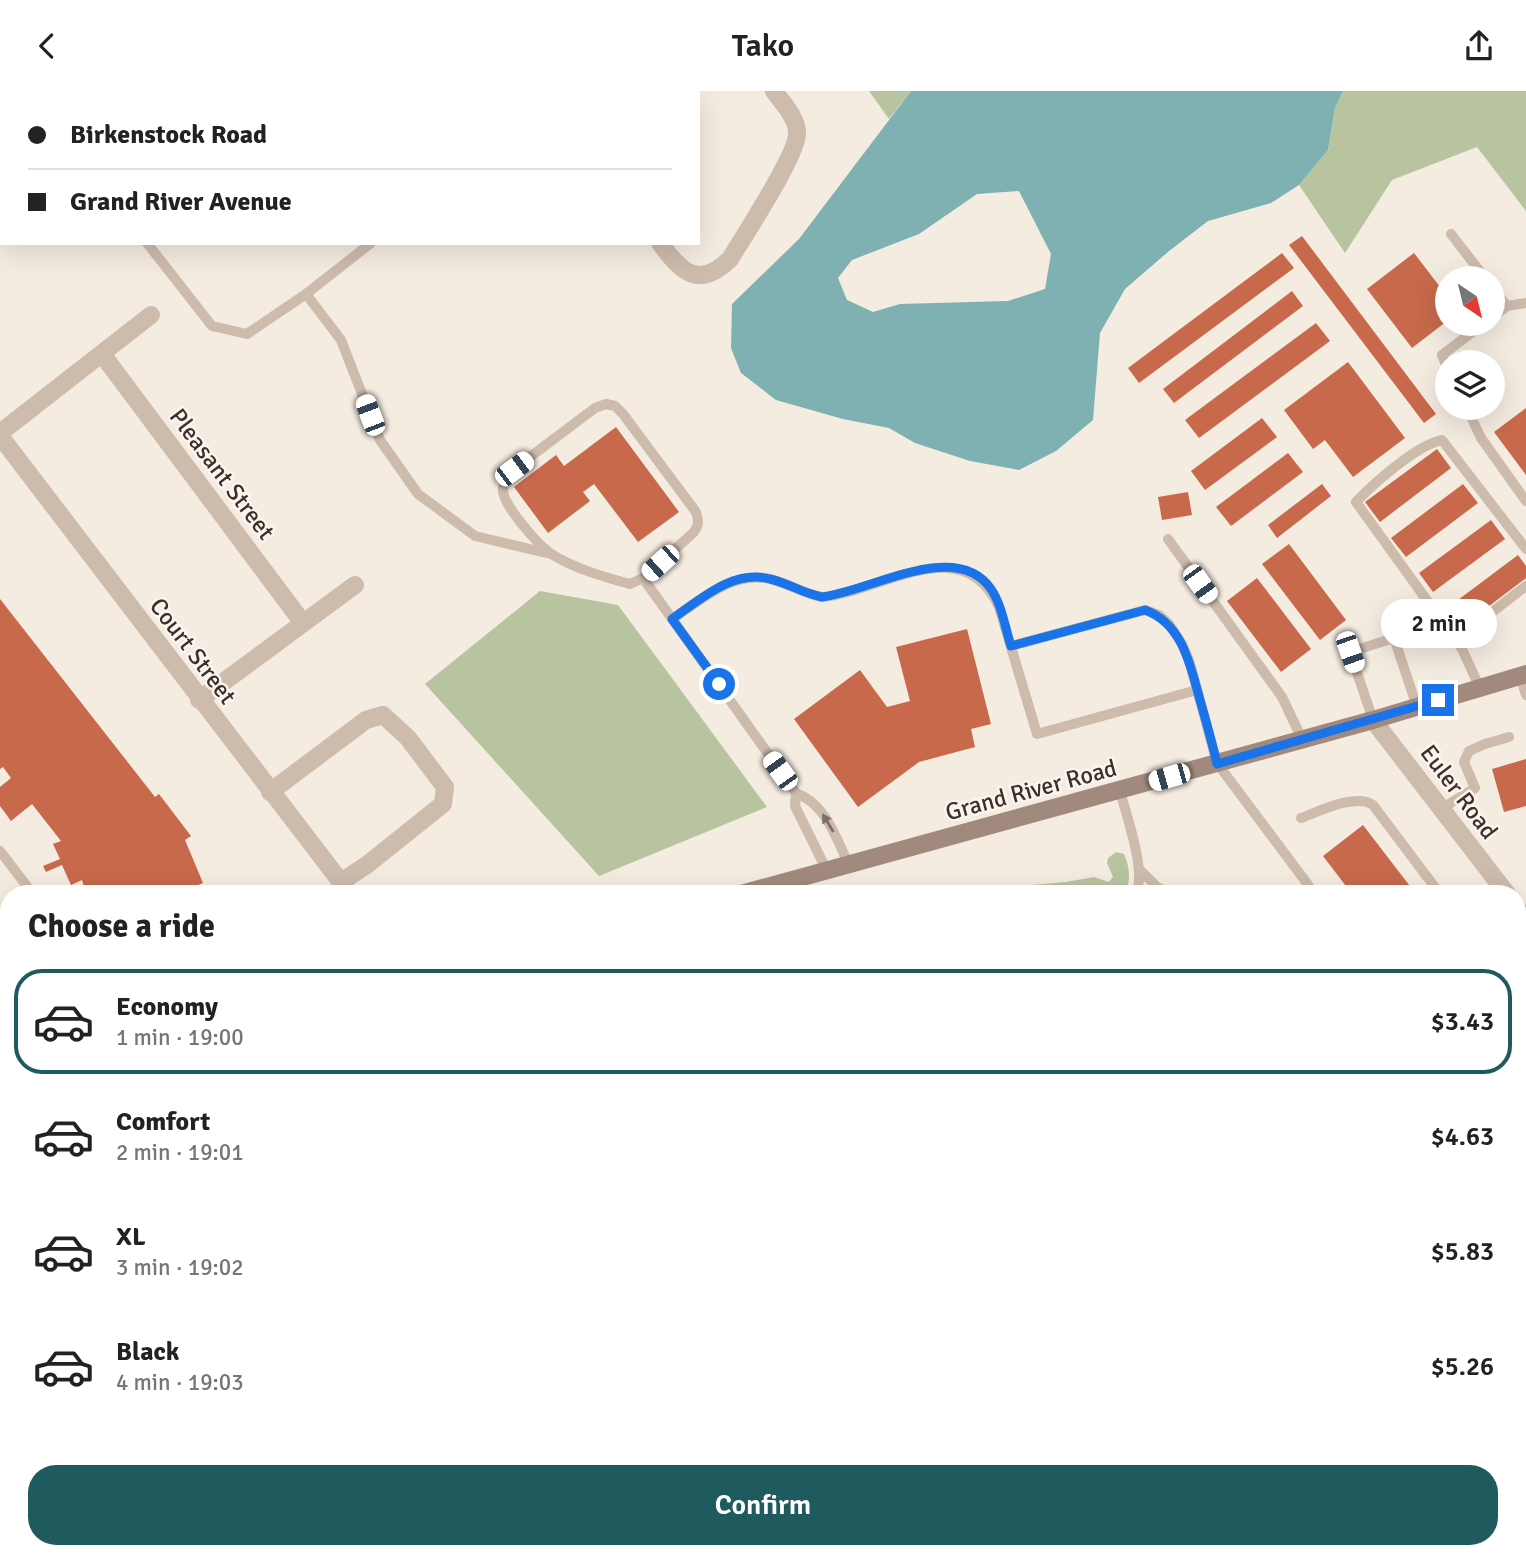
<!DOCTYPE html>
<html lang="en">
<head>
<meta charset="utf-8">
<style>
  body { margin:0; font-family:Signika,sans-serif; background:#f6f6f6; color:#222; height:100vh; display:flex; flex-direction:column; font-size:26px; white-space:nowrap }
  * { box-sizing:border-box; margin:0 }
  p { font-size:23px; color:#767676 }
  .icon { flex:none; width:38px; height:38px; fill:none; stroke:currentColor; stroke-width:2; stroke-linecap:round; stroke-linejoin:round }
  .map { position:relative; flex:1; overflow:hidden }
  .panel { position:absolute; left:0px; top:794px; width:1526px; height:674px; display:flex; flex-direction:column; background:#fff; border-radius:28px 28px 0 0; box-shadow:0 7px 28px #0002 }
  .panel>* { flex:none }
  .banner { position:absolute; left:0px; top:0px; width:700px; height:154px; box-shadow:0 7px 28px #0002; display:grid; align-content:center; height:154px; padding:0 28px; background:#fff }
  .needle { width:46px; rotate:145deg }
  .buttons { position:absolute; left:1435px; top:175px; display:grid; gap:14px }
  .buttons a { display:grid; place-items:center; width:70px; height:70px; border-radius:50%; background:#fff; box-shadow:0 7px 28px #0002; font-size:35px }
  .end { position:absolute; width:32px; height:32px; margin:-16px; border:9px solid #1a73e8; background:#fff; box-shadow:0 0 0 4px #fff }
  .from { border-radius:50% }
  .bubble { position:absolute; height:49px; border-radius:24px; background:#fff; box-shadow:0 7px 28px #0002; font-size:23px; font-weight:600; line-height:49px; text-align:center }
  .car { position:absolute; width:21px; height:42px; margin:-21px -10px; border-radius:9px; box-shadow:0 0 5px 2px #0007; background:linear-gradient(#fff 24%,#345 0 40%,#fff 0 76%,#345 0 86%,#fff 0) }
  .banner b { display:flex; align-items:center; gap:24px; height:66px; font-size:26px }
  .banner b+b { border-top:2px solid #e0e0e0 }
  .banner i { width:18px; height:18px; background:#222 }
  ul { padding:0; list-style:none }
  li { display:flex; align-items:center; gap:21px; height:105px; margin:0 14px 10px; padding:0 14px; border:4px solid transparent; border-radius:28px }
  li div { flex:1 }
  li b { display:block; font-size:26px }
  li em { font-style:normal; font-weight:600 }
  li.active { border-color:#1f5a5e }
  li>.icon { width:63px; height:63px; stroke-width:1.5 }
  h2 { padding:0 28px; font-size:32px; line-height:84px }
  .primary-button { display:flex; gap:14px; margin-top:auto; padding:14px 28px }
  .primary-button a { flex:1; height:80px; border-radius:28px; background:#1f5a5e; color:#fff; font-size:28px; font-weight:600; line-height:80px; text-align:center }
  header { display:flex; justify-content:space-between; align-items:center; height:91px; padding:0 28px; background:#fff; font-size:32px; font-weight:600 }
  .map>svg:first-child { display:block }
  .green { fill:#b8c4a0 }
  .water { fill:#7fb0b2; fill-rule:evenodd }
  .building { fill:#c8694b }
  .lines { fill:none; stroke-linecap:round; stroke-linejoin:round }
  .service { stroke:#cdbbac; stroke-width:10 }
  .minor { stroke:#cdbbac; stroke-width:18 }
  .secondary { stroke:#a18a7d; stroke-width:18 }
  .oneway { fill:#7d6f65 }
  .route { stroke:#1a73e8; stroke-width:9 }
  .labels { text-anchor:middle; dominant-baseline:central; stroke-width:5; stroke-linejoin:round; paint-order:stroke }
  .street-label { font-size:24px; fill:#3b302b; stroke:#fbf5ee }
</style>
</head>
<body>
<header><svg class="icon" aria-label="back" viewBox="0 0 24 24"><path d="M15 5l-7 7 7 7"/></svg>Tako<svg class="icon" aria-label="share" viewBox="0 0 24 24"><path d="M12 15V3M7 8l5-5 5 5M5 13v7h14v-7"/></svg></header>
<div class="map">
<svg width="1526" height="1468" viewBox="0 0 1526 1468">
  <rect width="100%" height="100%" fill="#f4ebe1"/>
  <!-- green -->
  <g class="green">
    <path d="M 869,0 L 911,0 L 889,28 Z"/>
    <path d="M 1343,0 L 1526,0 L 1526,120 L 1477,56 L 1392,89 L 1345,162 L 1299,94 L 1328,59 L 1335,17 Z"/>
    <path d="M 540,500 L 618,514 L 767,716 L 599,785 L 425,593 Z"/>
    <path d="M 1116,761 L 1124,763 C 1130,777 1131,789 1125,803 L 961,803 L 985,798 L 1066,791 L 1094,786 L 1109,791 L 1113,786 L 1107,772 L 1108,767 Z"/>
    <path d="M 9,1142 L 9,1174 L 4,1188 L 0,1189 L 0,1144 Z"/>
    <path d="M 600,1460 L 660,1460 L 665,1468 L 594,1468 Z"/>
  </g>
  <!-- water -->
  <path class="water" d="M 911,0 L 1343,0 L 1335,17 L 1328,59 L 1299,94 L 1271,112 L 1208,130 L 1169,160 L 1125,198 L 1100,242 L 1093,329 L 1056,360 L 1019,379 L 970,370 L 915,352 L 889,337 L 843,328 L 776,309 L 741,282 L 731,257 L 732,213 L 799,148 ZM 1019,100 L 1051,163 L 1045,198 L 1008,210 L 900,213 L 873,221 L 847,209 L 838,187 L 852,169 L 919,143 L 977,103 Z"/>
  <!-- building -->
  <g class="building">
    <path d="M 1302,145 L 1436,323 L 1424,332 L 1289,154 Z"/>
    <path d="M 1282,162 L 1294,177 L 1139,292 L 1128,277 Z"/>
    <path d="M 1414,162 L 1447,205 L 1447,230 L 1412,257 L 1367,198 Z"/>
    <path d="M 1292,200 L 1303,215 L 1174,312 L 1163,298 Z"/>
    <path d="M 1316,232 L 1330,250 L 1199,347 L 1185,329 Z"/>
    <path d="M 1348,271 L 1405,347 L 1353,386 L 1325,349 L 1313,358 L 1284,319 Z"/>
    <path d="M 1526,317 L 1526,384 L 1494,341 Z"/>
    <path d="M 1262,327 L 1277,346 L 1205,399 L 1191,380 Z"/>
    <path d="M 616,336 L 679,421 L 638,451 L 594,393 L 583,401 L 590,410 L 548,442 L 514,396 L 556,364 L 564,375 Z"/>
    <path d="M 1437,358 L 1451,377 L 1380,431 L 1365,411 Z"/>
    <path d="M 1288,362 L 1303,381 L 1231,435 L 1216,416 Z"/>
    <path d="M 1322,393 L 1331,405 L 1277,447 L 1268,434 Z"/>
    <path d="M 1463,393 L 1478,412 L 1406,466 L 1391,447 Z"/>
    <path d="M 1188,401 L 1192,424 L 1162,429 L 1158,406 Z"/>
    <path d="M 1491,429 L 1505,448 L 1433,501 L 1419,482 Z"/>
    <path d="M 1289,453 L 1346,529 L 1320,549 L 1262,473 Z"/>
    <path d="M 1518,464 L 1526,475 L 1526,487 L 1460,537 L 1446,518 Z"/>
    <path d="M 1257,487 L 1311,558 L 1281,581 L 1227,510 Z"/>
    <path d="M 0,508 L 155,706 L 159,703 L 191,745 L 185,749 L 203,792 L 177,803 L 86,803 L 82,789 L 71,794 L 62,774 L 46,781 L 43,775 L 60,768 L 53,753 L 61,750 L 32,713 L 11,730 L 0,715 L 0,696 L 11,687 L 3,676 L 0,678 Z"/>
    <path d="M 967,538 L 991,633 L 971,638 L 975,656 L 919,671 L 858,716 L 794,628 L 860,579 L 887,616 L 910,610 L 896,556 Z"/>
    <path d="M 1526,668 L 1526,715 L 1504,721 L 1492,678 Z"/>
    <path d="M 1363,734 L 1416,803 L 1352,803 L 1323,765 Z"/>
    <path d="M 1526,1018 L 1526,1062 L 1517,1069 L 1517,1024 Z"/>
    <path d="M 178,1460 L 408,1460 L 391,1468 L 161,1468 Z"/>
    <path d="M 1189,1460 L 1286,1460 L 1274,1468 L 1191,1468 L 1186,1462 Z"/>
  </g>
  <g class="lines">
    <!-- service -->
    <g class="service">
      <path d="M 380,0 L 381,2"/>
      <path d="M 142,2 L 144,0"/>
      <path d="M 1451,143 L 1485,187"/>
      <path d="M 147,152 L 212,235 L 247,243 L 306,203 L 371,152"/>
      <path d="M 1493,197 L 1507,215"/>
      <path d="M 306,203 L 341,249 L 380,349 L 418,403 L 475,445 L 551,463"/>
      <path d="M 1493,226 L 1507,215 L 1526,212"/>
      <path d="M 1447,276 L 1442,264 L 1483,233"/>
      <path d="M 606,313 L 615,315 L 623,323 L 696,421 C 699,430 699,435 693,442 L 643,487 L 630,493 C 604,486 576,478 553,464 C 540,456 500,412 503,397 C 504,389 510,384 514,378 L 595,317 Z"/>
      <path d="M 1467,317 L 1481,347 L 1526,410"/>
      <path d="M 1168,448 L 1282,606 L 1302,648"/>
      <path d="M 643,487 L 796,702 C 826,713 836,747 849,774"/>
      <path d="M 672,528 C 701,509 733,479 770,488 C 788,492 804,503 822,506 C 882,501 963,437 999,516 L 1037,643 L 1197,599"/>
      <path d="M 1456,549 L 1526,495"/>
      <path d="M 1011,555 L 1145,519 L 1159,524 L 1169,533 L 1182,553 L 1189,569 L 1217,672 L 1309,795 L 1309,803"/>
      <path d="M 1520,585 L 1526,604"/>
      <path d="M 1480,597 L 1462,558 L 1356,411 C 1374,392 1417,354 1442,349 L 1526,458"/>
      <path d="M 1373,629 L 1350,561 L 1394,547 L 1417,616"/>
      <path d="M 1120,700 C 1126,723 1148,785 1135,803"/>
      <path d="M 796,702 L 795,715 L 827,780"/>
      <path d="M 1441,718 L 1475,697 L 1464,671 L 1469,660 L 1485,653 L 1509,646"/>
      <path d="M 1301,727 C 1320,720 1356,702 1373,714 L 1440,803"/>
      <path d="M 0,760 L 33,803"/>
      <path d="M 1141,780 L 1157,796 L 1170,803"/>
      <path d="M 533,803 L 539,801 L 546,803"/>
      <path d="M 0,888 L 9,885"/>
      <path d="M 1517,936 L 1526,948"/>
      <path d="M 1517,993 L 1526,986"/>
      <path d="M 1517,1089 L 1526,1083"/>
      <path d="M 0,1167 L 9,1162"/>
      <path d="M 0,1209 L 9,1224"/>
      <path d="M 789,1460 L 795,1468"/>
      <path d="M 934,1460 L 941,1468"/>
      <path d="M 1141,1460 L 1148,1468"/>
      <path d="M 1319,1460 L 1331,1468"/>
      <path d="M 59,1468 L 75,1460"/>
      <path d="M 903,1468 L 915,1460"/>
      <path d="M 973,1468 L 985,1460"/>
      <path d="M 1298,1468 L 1310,1460"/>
    </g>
    <!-- minor -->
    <g class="minor">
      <path d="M 543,0 L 545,2"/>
      <path d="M 660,152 C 681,181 699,199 730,168 C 744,145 797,64 797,43 C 798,28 782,11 774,0"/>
      <path d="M 102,263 L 303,532"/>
      <path d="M 0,342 L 151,224"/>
      <path d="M 0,345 L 350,803"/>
      <path d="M 199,609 L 355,494"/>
      <path d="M 1373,629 L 1507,803"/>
      <path d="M 270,701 L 366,629 L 383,624 L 408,647 L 445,696 L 443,713 L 368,773 L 341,791"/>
      <path d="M 1517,817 L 1526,829"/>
      <path d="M 700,1460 L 705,1468"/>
      <path d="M 727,1460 L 732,1468"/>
      <path d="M 1053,1460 L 1056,1468"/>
    </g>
    <!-- secondary -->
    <g class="secondary">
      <path d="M 741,803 L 1373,629 L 1526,583"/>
      <path d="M 0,998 L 9,996"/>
    </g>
  </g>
  <!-- one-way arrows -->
  <defs><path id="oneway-solid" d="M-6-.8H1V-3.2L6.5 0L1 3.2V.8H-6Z" transform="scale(1.75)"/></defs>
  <use class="oneway" href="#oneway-solid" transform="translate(828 732) rotate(-121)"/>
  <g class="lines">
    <!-- route -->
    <path class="route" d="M 719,593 L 672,528 C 701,508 733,478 770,488 C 788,492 804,503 822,506 C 869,501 956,447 991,498 C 1002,514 1005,537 1011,555 L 1145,519 C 1183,533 1190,574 1200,609 C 1206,630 1212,651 1217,673 L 1438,609"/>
  </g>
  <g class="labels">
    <!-- street labels -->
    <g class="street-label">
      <text transform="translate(222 383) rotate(53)">Pleasant Street</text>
      <text transform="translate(193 560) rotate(53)">Court Street</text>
      <text transform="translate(1031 699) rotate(-15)">Grand River Road</text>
      <text transform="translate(1459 701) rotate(53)">Euler Road</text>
    </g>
  </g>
</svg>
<div class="buttons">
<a><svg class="needle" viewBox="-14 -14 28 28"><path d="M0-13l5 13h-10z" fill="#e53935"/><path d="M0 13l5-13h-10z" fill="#767676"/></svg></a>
<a><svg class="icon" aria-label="layers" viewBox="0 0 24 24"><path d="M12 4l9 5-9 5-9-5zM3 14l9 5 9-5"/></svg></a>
</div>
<i class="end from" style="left:719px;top:593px"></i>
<i class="end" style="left:1438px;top:609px"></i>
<div class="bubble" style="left:1381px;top:508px;width:116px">2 min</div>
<i class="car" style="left:370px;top:324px;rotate:339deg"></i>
<i class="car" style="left:514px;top:378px;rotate:53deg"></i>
<i class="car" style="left:660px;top:472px;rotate:228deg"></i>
<i class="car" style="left:1200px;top:493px;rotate:144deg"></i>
<i class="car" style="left:1350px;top:561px;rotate:161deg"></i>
<i class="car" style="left:780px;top:680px;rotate:324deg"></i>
<i class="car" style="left:1169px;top:686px;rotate:254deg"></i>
<div class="banner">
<b><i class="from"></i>Birkenstock Road</b>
<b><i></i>Grand River Avenue</b>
</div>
<section class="panel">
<h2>Choose a ride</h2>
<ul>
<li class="active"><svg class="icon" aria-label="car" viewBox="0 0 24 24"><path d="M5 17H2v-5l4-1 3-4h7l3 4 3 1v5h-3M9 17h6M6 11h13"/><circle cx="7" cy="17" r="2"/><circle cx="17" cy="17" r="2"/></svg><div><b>Economy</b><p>1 min · 19:00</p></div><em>$3.43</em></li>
<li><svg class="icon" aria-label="car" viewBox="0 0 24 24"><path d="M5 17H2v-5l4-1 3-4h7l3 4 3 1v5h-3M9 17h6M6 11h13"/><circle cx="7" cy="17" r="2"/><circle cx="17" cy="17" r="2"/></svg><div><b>Comfort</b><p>2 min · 19:01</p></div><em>$4.63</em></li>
<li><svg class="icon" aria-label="car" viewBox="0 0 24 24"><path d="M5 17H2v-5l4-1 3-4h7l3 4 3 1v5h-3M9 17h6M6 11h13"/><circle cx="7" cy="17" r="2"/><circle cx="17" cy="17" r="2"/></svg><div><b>XL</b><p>3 min · 19:02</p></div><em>$5.83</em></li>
<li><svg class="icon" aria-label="car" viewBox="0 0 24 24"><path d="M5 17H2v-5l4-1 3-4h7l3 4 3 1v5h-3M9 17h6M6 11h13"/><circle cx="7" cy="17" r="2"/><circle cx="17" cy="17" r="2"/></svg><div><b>Black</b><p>4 min · 19:03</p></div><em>$5.26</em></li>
</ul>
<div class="primary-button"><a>Confirm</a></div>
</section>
</div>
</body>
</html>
